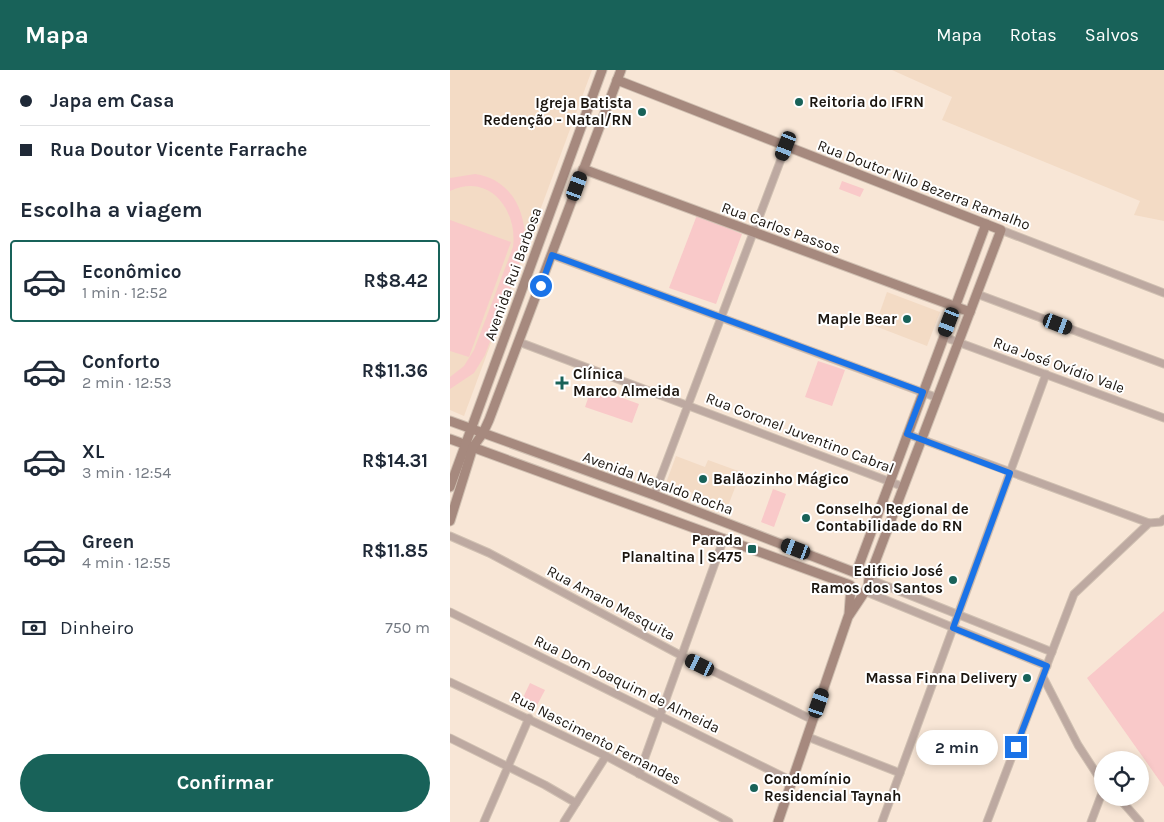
<!DOCTYPE html>
<html lang="pt">
<head>
<meta charset="utf-8">
<style>
  body { margin:0; font-family:Karla,sans-serif; background:#f2f2f3; color:#1f2937; height:100vh; display:flex; flex-direction:column; font-size:19px; white-space:nowrap }
  * { box-sizing:border-box; margin:0 }
  p { font-size:16px; color:#747a83 }
  .icon { flex:none; width:28px; height:28px; fill:none; stroke:currentColor; stroke-width:2; stroke-linecap:round; stroke-linejoin:round }
  .map { position:relative; flex:1; overflow:hidden }
  .side { display:flex; flex-direction:column; background:#fff; width:450px }
  .side>* { flex:none }
  .hud { display:grid; align-content:center; height:110px; padding:0 20px; background:#fff }
  .fabs { position:absolute; left:644px; top:681px; display:grid; gap:10px }
  .fabs a { display:grid; place-items:center; width:55px; height:55px; border-radius:50%; background:#fff; box-shadow:0 2px 8px #0003; font-size:25px }
  .end { position:absolute; width:22px; height:22px; margin:-11px; border:6px solid #1a73e8; background:#fff; box-shadow:0 0 0 2px #fff }
  .from { border-radius:50% }
  .bubble { position:absolute; height:35px; border-radius:18px; background:#fff; box-shadow:0 2px 8px #0003; font-size:16px; font-weight:700; line-height:35px; text-align:center }
  .car { position:absolute; width:15px; height:30px; margin:-15px -8px; border-radius:6px; box-shadow:0 0 4px 1px #0007; background:linear-gradient(#222 24%,#8ab4d8 0 40%,#222 0 76%,#8ab4d8 0 86%,#222 0) }
  .hud b { display:flex; align-items:center; gap:18px; height:48px; font-size:19px }
  .hud b+b { border-top:1px solid #e0e1e3 }
  .hud i { width:12px; height:12px; background:#1f2937 }
  ul { padding:0; list-style:none }
  li { display:flex; align-items:center; gap:15px; height:82px; margin:0 10px 8px; padding:0 10px; border:2px solid transparent; border-radius:5px }
  li div { flex:1 }
  li b { display:block; font-size:19px }
  li em { font-style:normal; font-weight:700 }
  li.on { border-color:#186259 }
  li>.icon { width:45px; height:45px; stroke-width:1.5 }
  h2 { padding:0 20px; font-size:22px; line-height:60px }
  .pay { display:flex; align-items:center; gap:12px; height:55px; padding:0 20px; font-size:19px }
  .pay p { margin-inline-start:auto }
  .action { display:flex; gap:10px; margin-top:auto; padding:10px 20px }
  .action a { flex:1; height:58px; border-radius:30px; background:#186259; color:#fff; font-size:20px; font-weight:700; line-height:58px; text-align:center }
  header { display:flex; align-items:center; gap:30px; box-sizing:border-box; height:70px; padding:0 25px; background:#186259; color:#fff }
  header strong { font-size:24px }
  nav { display:flex; gap:28px; margin-inline-start:auto; font-size:18px }
  main { display:flex; flex:1; min-height:0 }
  .map>svg:first-child { display:block }
  .built { fill:#f3dbc5 }
  .green { fill:#f9c9c9 }
  .lines { fill:none; stroke-linecap:round; stroke-linejoin:round }
  .street-casing { stroke:#d0c0b2; stroke-width:9 }
  .secondary-casing { stroke:#d0c0b2; stroke-width:11 }
  .street { stroke:#bda9a1; stroke-width:7 }
  .secondary { stroke:#a6897e; stroke-width:9 }
  .route { stroke:#1a73e8; stroke-width:6 }
  .poi-dot { fill:#186259; stroke:#fff; stroke-width:2 }
  .labels { text-anchor:middle; dominant-baseline:central; stroke-width:4; stroke-linejoin:round; paint-order:stroke }
  .poi-label { font-size:15px; font-weight:bold; fill:#1b150f; stroke:#fff; text-anchor:start }
  .street-label { font-size:15px; fill:#1b150f; stroke:#fff }
</style>
</head>
<body>
<header>
<strong>Mapa</strong>
<nav><a>Mapa</a><a>Rotas</a><a>Salvos</a></nav>
</header>
<main>
<section class="side">
<div class="hud">
<b><i class="from"></i>Japa em Casa</b>
<b><i></i>Rua Doutor Vicente Farrache</b>
</div>
<h2>Escolha a viagem</h2>
<ul>
<li class="on"><svg class="icon" aria-label="car" viewBox="0 0 24 24"><path d="M5 17H2v-5l4-1 3-4h7l3 4 3 1v5h-3M9 17h6M6 11h13"/><circle cx="7" cy="17" r="2"/><circle cx="17" cy="17" r="2"/></svg><div><b>Econômico</b><p>1 min · 12:52</p></div><em>R$8.42</em></li>
<li><svg class="icon" aria-label="car" viewBox="0 0 24 24"><path d="M5 17H2v-5l4-1 3-4h7l3 4 3 1v5h-3M9 17h6M6 11h13"/><circle cx="7" cy="17" r="2"/><circle cx="17" cy="17" r="2"/></svg><div><b>Conforto</b><p>2 min · 12:53</p></div><em>R$11.36</em></li>
<li><svg class="icon" aria-label="car" viewBox="0 0 24 24"><path d="M5 17H2v-5l4-1 3-4h7l3 4 3 1v5h-3M9 17h6M6 11h13"/><circle cx="7" cy="17" r="2"/><circle cx="17" cy="17" r="2"/></svg><div><b>XL</b><p>3 min · 12:54</p></div><em>R$14.31</em></li>
<li><svg class="icon" aria-label="car" viewBox="0 0 24 24"><path d="M5 17H2v-5l4-1 3-4h7l3 4 3 1v5h-3M9 17h6M6 11h13"/><circle cx="7" cy="17" r="2"/><circle cx="17" cy="17" r="2"/></svg><div><b>Green</b><p>4 min · 12:55</p></div><em>R$11.85</em></li>
</ul>
<div class="pay"><svg class="icon" aria-label="cash" viewBox="0 0 24 24"><path d="M3 7h18v10H3z"/><circle cx="12" cy="12" r="2"/></svg>Dinheiro<p>750 m</p></div>
<div class="action"><a>Confirmar</a></div>
</section>
<div class="map">
<svg width="714" height="752" viewBox="0 0 714 752">
  <rect width="100%" height="100%" fill="#f8e6d6"/>
  <!-- built -->
  <g class="built">
    <path d="M 0,0 L 142,0 L 14,346 L 0,340 Z"/>
    <path d="M 442,0 L 714,0 L 714,151 L 684,145 L 690,131 L 492,50 L 502,27 Z"/>
    <path d="M 437,222 L 490,242 L 477,276 L 425,256 Z"/>
    <path d="M 226,386 L 255,397 L 258,390 L 291,402 L 278,436 L 216,413 Z"/>
  </g>
  <!-- green -->
  <g class="green">
    <path d="M 25,104 C 63,109 79,146 74,181 L 35,285 L 24,303 L 0,319 L 0,307 L 14,296 L 24,280 L 63,177 C 68,140 39,102 0,121 L 0,108 Z"/>
    <path d="M 392,111 L 414,119 L 410,127 L 389,119 Z"/>
    <path d="M 247,145 L 292,164 L 266,234 L 219,218 Z"/>
    <path d="M 0,150 L 61,172 L 19,287 L 0,281 Z"/>
    <path d="M 368,291 L 395,300 L 382,336 L 355,327 Z"/>
    <path d="M 142,317 L 189,334 L 182,353 L 135,337 Z"/>
    <path d="M 323,419 L 336,424 L 324,457 L 311,452 Z"/>
    <path d="M 714,541 L 714,717 L 637,608 Z"/>
    <path d="M 80,613 L 95,620 L 84,641 L 70,634 Z"/>
  </g>
  <g class="lines">
    <defs>
      <g id="street">
        <path d="M 551,160 L 714,223"/>
        <path d="M 102,185 L 488,328"/>
        <path d="M 527,224 L 714,294"/>
        <path d="M 494,267 L 714,348"/>
        <path d="M 69,272 L 454,417"/>
        <path d="M 457,364 L 699,453"/>
        <path d="M 204,425 L 336,76"/>
        <path d="M 0,466 L 39,483 L 232,586 L 363,650"/>
        <path d="M 419,509 L 602,582"/>
        <path d="M 414,521 L 597,596"/>
        <path d="M 0,542 L 342,711"/>
        <path d="M 593,607 L 628,675 L 652,712"/>
        <path d="M 0,612 L 156,686 L 279,752"/>
        <path d="M 358,667 L 450,703"/>
        <path d="M 0,668 L 95,715 L 126,733"/>
        <path d="M 189,704 L 274,468"/>
        <path d="M 669,728 L 690,752"/>
        <path d="M 34,752 L 79,648"/>
        <path d="M 114,752 L 156,686"/>
        <path d="M 432,752 L 596,304"/>
        <path d="M 537,752 L 624,524 L 699,453 L 711,452 L 714,449"/>
        <path d="M 641,752 L 652,723"/>
      </g>
      <g id="secondary">
        <path d="M 167,10 L 551,160 L 419,508 L 418,517 L 398,547 L 328,752"/>
        <path d="M 133,99 L 520,242"/>
        <path d="M 0,351 L 204,425 L 406,503"/>
        <path d="M 0,369 L 400,515"/>
        <path d="M 0,417 L 152,0"/>
        <path d="M 0,451 L 23,377 L 33,363 L 39,350 L 171,0"/>
        <path d="M 406,503 L 536,154"/>
        <path d="M 399,544 L 401,516"/>
      </g>
    </defs>
    <!-- street casing -->
    <use href="#street" class="street-casing"/>
    <!-- secondary casing -->
    <use href="#secondary" class="secondary-casing"/>
    <!-- street -->
    <use href="#street" class="street"/>
    <!-- secondary -->
    <use href="#secondary" class="secondary"/>
  </g>
  <g class="lines">
    <!-- route -->
    <path class="route" d="M 91,216 L 102,185 L 473,322 L 457,364 L 560,403 L 503,558 L 597,596 L 566,677"/>
  </g>
  <!-- markers -->
  <g class="poi-dot">
    <circle cx="349" cy="32" r="5"/>
    <circle cx="192" cy="42" r="5"/>
    <circle cx="457" cy="249" r="5"/>
    <path d="M109.5 305.5h5v5h5v5h-5v5h-5v-5h-5v-5h5z"/>
    <circle cx="253" cy="409" r="5"/>
    <circle cx="356" cy="448" r="5"/>
    <rect x="297" y="474" width="10" height="10" rx="2.5"/>
    <circle cx="503" cy="510" r="5"/>
    <circle cx="577" cy="608" r="5"/>
    <circle cx="304" cy="718" r="5"/>
  </g>
  <g class="labels">
    <!-- poi labels -->
    <g class="poi-label">
      <text x="359" y="32">Reitoria do IFRN</text>
      <text x="182" y="33" text-anchor="end">Igreja Batista<tspan x="182" dy="17">Redenção - Natal/RN</tspan></text>
      <text x="447" y="249" text-anchor="end">Maple Bear</text>
      <text x="123" y="304">Clínica<tspan x="123" dy="17">Marco Almeida</tspan></text>
      <text x="263" y="409">Balãozinho Mágico</text>
      <text x="366" y="439">Conselho Regional de<tspan x="366" dy="17">Contabilidade do RN</tspan></text>
      <text x="292" y="470" text-anchor="end">Parada<tspan x="292" dy="17">Planaltina | S475</tspan></text>
      <text x="493" y="501" text-anchor="end">Edificio José<tspan x="493" dy="17">Ramos dos Santos</tspan></text>
      <text x="567" y="608" text-anchor="end">Massa Finna Delivery</text>
      <text x="314" y="709">Condomínio<tspan x="314" dy="17">Residencial Taynah</tspan></text>
    </g>
    <!-- street labels -->
    <g class="street-label">
      <text transform="translate(474 115) rotate(21)">Rua Doutor Nilo Bezerra Ramalho</text>
      <text transform="translate(331 158) rotate(20)">Rua Carlos Passos</text>
      <text transform="translate(63 204) rotate(-70)">Avenida Rui Barbosa</text>
      <text transform="translate(609 295) rotate(20)">Rua José Ovídio Vale</text>
      <text transform="translate(350 363) rotate(21)">Rua Coronel Juventino Cabral</text>
      <text transform="translate(208 413) rotate(20)">Avenida Nevaldo Rocha</text>
      <text transform="translate(161 533) rotate(28)">Rua Amaro Mesquita</text>
      <text transform="translate(177 614) rotate(26)">Rua Dom Joaquim de Almeida</text>
      <text transform="translate(146 668) rotate(27)">Rua Nascimento Fernandes</text>
    </g>
  </g>
</svg>
<div class="fabs">
<a><svg class="icon" aria-label="locate" viewBox="0 0 24 24"><circle cx="12" cy="12" r="6"/><path d="M12 2v4M12 18v4M2 12h4M18 12h4"/></svg></a>
</div>
<i class="end from" style="left:91px;top:216px"></i>
<i class="end" style="left:566px;top:677px"></i>
<div class="bubble" style="left:466px;top:660px;width:82px">2 min</div>
<i class="car" style="left:336px;top:76px;rotate:201deg"></i>
<i class="car" style="left:127px;top:116px;rotate:20deg"></i>
<i class="car" style="left:499px;top:252px;rotate:201deg"></i>
<i class="car" style="left:608px;top:254px;rotate:111deg"></i>
<i class="car" style="left:346px;top:479px;rotate:291deg"></i>
<i class="car" style="left:250px;top:595px;rotate:296deg"></i>
<i class="car" style="left:369px;top:633px;rotate:19deg"></i>
</div>
</main>
</body>
</html>
